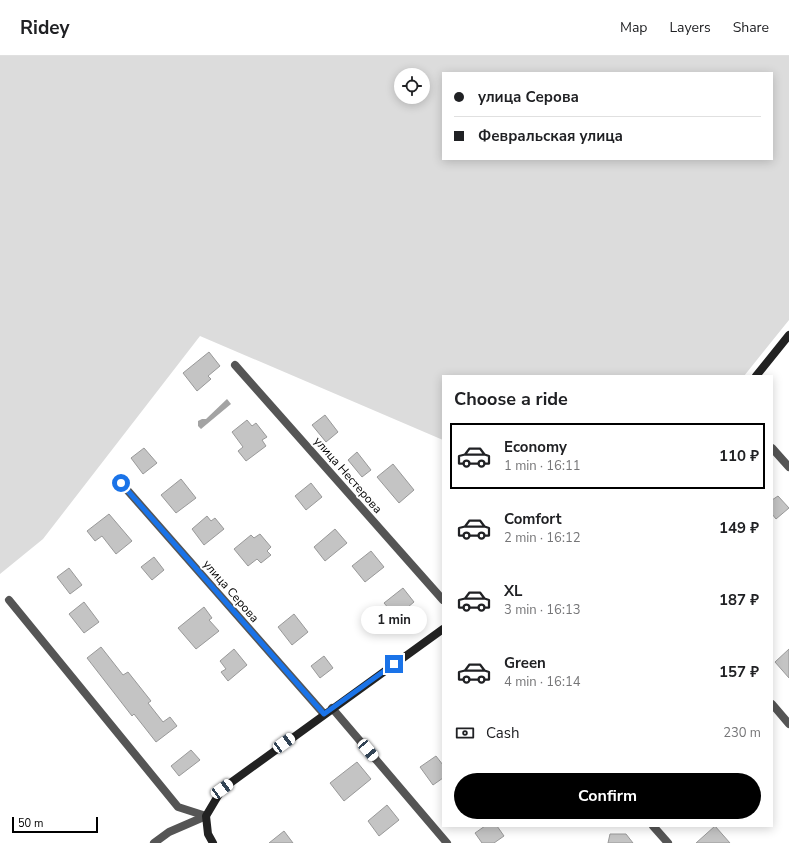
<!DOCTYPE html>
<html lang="en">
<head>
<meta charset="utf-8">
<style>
  body { margin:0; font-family:"Nunito Sans",sans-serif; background:#f6f6f6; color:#202124; height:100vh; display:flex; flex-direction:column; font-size:15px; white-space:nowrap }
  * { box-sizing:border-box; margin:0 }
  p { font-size:13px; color:#757577 }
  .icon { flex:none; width:22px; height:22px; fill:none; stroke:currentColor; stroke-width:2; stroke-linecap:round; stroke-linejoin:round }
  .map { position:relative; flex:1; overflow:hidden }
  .panel { position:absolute; left:442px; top:319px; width:331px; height:452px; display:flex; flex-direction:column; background:#fff; border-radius:0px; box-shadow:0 2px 10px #0003 }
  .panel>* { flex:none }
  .top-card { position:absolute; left:442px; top:16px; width:331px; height:88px; border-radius:0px; box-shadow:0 2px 10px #0003; display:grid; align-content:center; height:88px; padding:0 12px; background:#fff }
  .tools { position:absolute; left:394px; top:12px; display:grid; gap:8px }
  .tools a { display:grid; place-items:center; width:36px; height:36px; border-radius:50%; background:#fff; box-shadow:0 2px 10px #0003; font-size:20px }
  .scale { position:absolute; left:12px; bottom:10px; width:86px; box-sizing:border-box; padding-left:4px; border:2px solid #000; border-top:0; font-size:11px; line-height:14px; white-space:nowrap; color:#000; -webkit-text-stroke:3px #fff; paint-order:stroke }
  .end { position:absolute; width:18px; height:18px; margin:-9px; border:5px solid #1a73e8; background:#fff; box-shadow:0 0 0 2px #fff }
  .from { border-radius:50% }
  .bubble { position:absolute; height:28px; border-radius:14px; background:#fff; box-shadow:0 2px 10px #0003; font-size:13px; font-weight:700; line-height:28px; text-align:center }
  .car { position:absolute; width:12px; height:24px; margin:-12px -6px; border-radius:5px; box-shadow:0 0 3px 1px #0007; background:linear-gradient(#fff 24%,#345 0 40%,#fff 0 76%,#345 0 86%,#fff 0) }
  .top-card b { display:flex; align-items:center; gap:14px; height:38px; font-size:15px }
  .top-card b+b { border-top:1px solid #e0e0e0 }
  .top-card i { width:10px; height:10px; background:#202124 }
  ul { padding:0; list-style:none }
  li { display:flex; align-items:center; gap:12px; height:66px; margin:0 8px 6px; padding:0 4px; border:2px solid transparent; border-radius:0px }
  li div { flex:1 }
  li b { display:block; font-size:15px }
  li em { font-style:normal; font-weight:700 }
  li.active { border-color:#000 }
  li>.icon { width:36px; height:36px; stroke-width:1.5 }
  h2 { padding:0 12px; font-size:18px; line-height:48px }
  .pay { display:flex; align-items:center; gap:10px; height:44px; padding:0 12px; font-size:15px }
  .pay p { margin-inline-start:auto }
  .primary-button { display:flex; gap:8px; margin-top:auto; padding:8px 12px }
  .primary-button a { flex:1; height:46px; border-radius:24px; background:#000; color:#fff; font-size:16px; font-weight:700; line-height:46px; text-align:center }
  header { display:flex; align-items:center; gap:24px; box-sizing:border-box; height:56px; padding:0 20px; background:#fff; border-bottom:1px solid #e0e0e0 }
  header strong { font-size:19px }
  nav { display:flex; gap:22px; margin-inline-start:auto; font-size:14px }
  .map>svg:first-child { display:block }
  .green { fill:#dcdcdc; fill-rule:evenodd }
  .water { fill:#a3a3a3 }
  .building { fill:#c4c4c4; stroke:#999 }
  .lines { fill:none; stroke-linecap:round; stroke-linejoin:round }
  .minor { stroke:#555; stroke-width:8 }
  .secondary { stroke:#222; stroke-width:8 }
  .route { stroke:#1a73e8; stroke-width:5 }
  .labels { text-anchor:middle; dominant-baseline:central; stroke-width:4; stroke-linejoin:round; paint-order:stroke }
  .street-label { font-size:12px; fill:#000; stroke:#fff }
</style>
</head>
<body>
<header>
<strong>Ridey</strong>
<nav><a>Map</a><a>Layers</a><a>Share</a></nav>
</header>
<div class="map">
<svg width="789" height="787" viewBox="0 0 789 787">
  <rect width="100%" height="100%" fill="#fff"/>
  <!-- green -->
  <path class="green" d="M 0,0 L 789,0 L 789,264 L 744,320 L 443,320 L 443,384 L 200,280 L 43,483 L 0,518 ZM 443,17 L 772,17 L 772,103 L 443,103 ZM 401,19 L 423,19 L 423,41 L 401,41 Z"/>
  <!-- water -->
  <path class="water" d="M 227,343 L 231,348 L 201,373 L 198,370 L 198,365 L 202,363 L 206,363 Z"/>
  <!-- building -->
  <g class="building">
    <path d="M 209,296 L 220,310 L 208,320 L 211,323 L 197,335 L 183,317 Z"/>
    <path d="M 325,359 L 338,376 L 326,386 L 312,369 Z"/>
    <path d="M 247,364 L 252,370 L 256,367 L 267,381 L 262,384 L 266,390 L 246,405 L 238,395 L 243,391 L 232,376 Z"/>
    <path d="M 144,392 L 157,407 L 143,418 L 131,402 Z"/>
    <path d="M 357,396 L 371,414 L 362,421 L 348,404 Z"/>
    <path d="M 393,408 L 414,434 L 399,447 L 377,421 Z"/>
    <path d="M 181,423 L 196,442 L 176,457 L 161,439 Z"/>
    <path d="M 311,427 L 322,441 L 306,454 L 295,440 Z"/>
    <path d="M 778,440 L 789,452 L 776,463 L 772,458 L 772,444 Z"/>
    <path d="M 109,458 L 132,485 L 116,498 L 102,480 L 95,485 L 87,475 Z"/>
    <path d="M 207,460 L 211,465 L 215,462 L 224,473 L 204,489 L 192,473 Z"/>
    <path d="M 335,473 L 347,487 L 325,505 L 314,491 Z"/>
    <path d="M 260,478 L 271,491 L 267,495 L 271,499 L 261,507 L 257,503 L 248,510 L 234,493 L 251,479 L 254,482 Z"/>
    <path d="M 371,495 L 384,511 L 365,526 L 352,510 Z"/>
    <path d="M 154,501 L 164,514 L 152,524 L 141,511 Z"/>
    <path d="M 69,512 L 82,529 L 70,538 L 57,521 Z"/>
    <path d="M 403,532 L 414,546 L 396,561 L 384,547 Z"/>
    <path d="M 84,546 L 99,566 L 84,577 L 69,558 Z"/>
    <path d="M 204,551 L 212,562 L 209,564 L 219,575 L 196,593 L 178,572 Z"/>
    <path d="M 294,558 L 308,576 L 292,589 L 278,571 Z"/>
    <path d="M 101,591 L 123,619 L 128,616 L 151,645 L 148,647 L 163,666 L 170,661 L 177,670 L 156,686 L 134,658 L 132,660 L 87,602 Z"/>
    <path d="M 234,593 L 247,609 L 228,625 L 221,616 L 226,613 L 220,605 Z"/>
    <path d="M 789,593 L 789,622 L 775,606 Z"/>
    <path d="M 324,600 L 333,612 L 320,622 L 311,610 Z"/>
    <path d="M 191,694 L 200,704 L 179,720 L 171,710 Z"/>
    <path d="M 436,700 L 443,709 L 443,722 L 433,729 L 420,711 Z"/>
    <path d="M 357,706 L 371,723 L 344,745 L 330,727 Z"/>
    <path d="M 387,749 L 399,764 L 379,780 L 368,765 Z"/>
    <path d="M 485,770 L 497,770 L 504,780 L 494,787 L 482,787 L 475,777 Z"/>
    <path d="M 715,770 L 730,787 L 696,787 Z"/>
    <path d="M 284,775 L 293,787 L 269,787 Z"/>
    <path d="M 610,778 L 626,778 L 633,787 L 608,787 Z"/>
  </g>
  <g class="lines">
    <!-- minor -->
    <g class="minor">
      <path d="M 235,309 L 443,544"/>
      <path d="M 772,392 L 789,411"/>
      <path d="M 121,427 L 324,658"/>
      <path d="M 9,544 L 178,751 L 206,760"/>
      <path d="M 772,648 L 789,668"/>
      <path d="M 332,652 L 447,787"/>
      <path d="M 653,770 L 668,787"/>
      <path d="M 154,787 L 169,776 L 206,760"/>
    </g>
    <!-- secondary -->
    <g class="secondary">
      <path d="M 756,320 L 789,279"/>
      <path d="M 213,787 L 208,778 L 206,760 L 222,733 L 443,573"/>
    </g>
  </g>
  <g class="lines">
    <!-- route -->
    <path class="route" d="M 121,427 L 324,658 L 394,608"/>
  </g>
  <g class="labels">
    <!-- street labels -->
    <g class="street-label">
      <text transform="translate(348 419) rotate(49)">улица Нестерова</text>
      <text transform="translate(231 535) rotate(49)">улица Серова</text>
    </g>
  </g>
</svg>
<div class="tools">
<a><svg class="icon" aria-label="locate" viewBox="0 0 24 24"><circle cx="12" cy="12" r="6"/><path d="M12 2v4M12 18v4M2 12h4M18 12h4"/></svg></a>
</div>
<div class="scale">50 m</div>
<i class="end from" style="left:121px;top:427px"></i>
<i class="end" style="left:394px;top:608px"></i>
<div class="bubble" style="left:361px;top:550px;width:66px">1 min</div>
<i class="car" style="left:284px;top:687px;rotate:54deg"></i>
<i class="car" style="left:368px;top:694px;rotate:140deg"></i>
<i class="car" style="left:222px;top:733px;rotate:54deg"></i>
<div class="top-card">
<b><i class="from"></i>улица Серова</b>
<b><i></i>Февральская улица</b>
</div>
<section class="panel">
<h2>Choose a ride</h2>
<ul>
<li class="active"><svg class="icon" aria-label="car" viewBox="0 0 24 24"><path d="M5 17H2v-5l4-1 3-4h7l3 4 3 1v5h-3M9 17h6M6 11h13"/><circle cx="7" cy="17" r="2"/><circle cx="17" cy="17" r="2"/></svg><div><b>Economy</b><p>1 min · 16:11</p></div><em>110 ₽</em></li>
<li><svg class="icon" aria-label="car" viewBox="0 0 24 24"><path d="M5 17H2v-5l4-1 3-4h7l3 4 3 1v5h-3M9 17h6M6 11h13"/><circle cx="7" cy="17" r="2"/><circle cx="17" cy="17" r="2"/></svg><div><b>Comfort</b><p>2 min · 16:12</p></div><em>149 ₽</em></li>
<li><svg class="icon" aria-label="car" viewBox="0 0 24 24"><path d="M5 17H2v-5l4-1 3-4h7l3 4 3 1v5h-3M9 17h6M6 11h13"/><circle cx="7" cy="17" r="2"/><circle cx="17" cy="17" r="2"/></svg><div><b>XL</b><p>3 min · 16:13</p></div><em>187 ₽</em></li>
<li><svg class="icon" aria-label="car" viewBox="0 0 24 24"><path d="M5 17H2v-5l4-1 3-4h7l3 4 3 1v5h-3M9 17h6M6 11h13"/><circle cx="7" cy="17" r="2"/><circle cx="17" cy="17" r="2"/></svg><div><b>Green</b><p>4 min · 16:14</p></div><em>157 ₽</em></li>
</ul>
<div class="pay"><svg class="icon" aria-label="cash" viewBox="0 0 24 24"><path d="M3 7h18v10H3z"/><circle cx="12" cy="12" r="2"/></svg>Cash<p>230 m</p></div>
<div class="primary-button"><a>Confirm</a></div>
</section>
</div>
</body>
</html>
